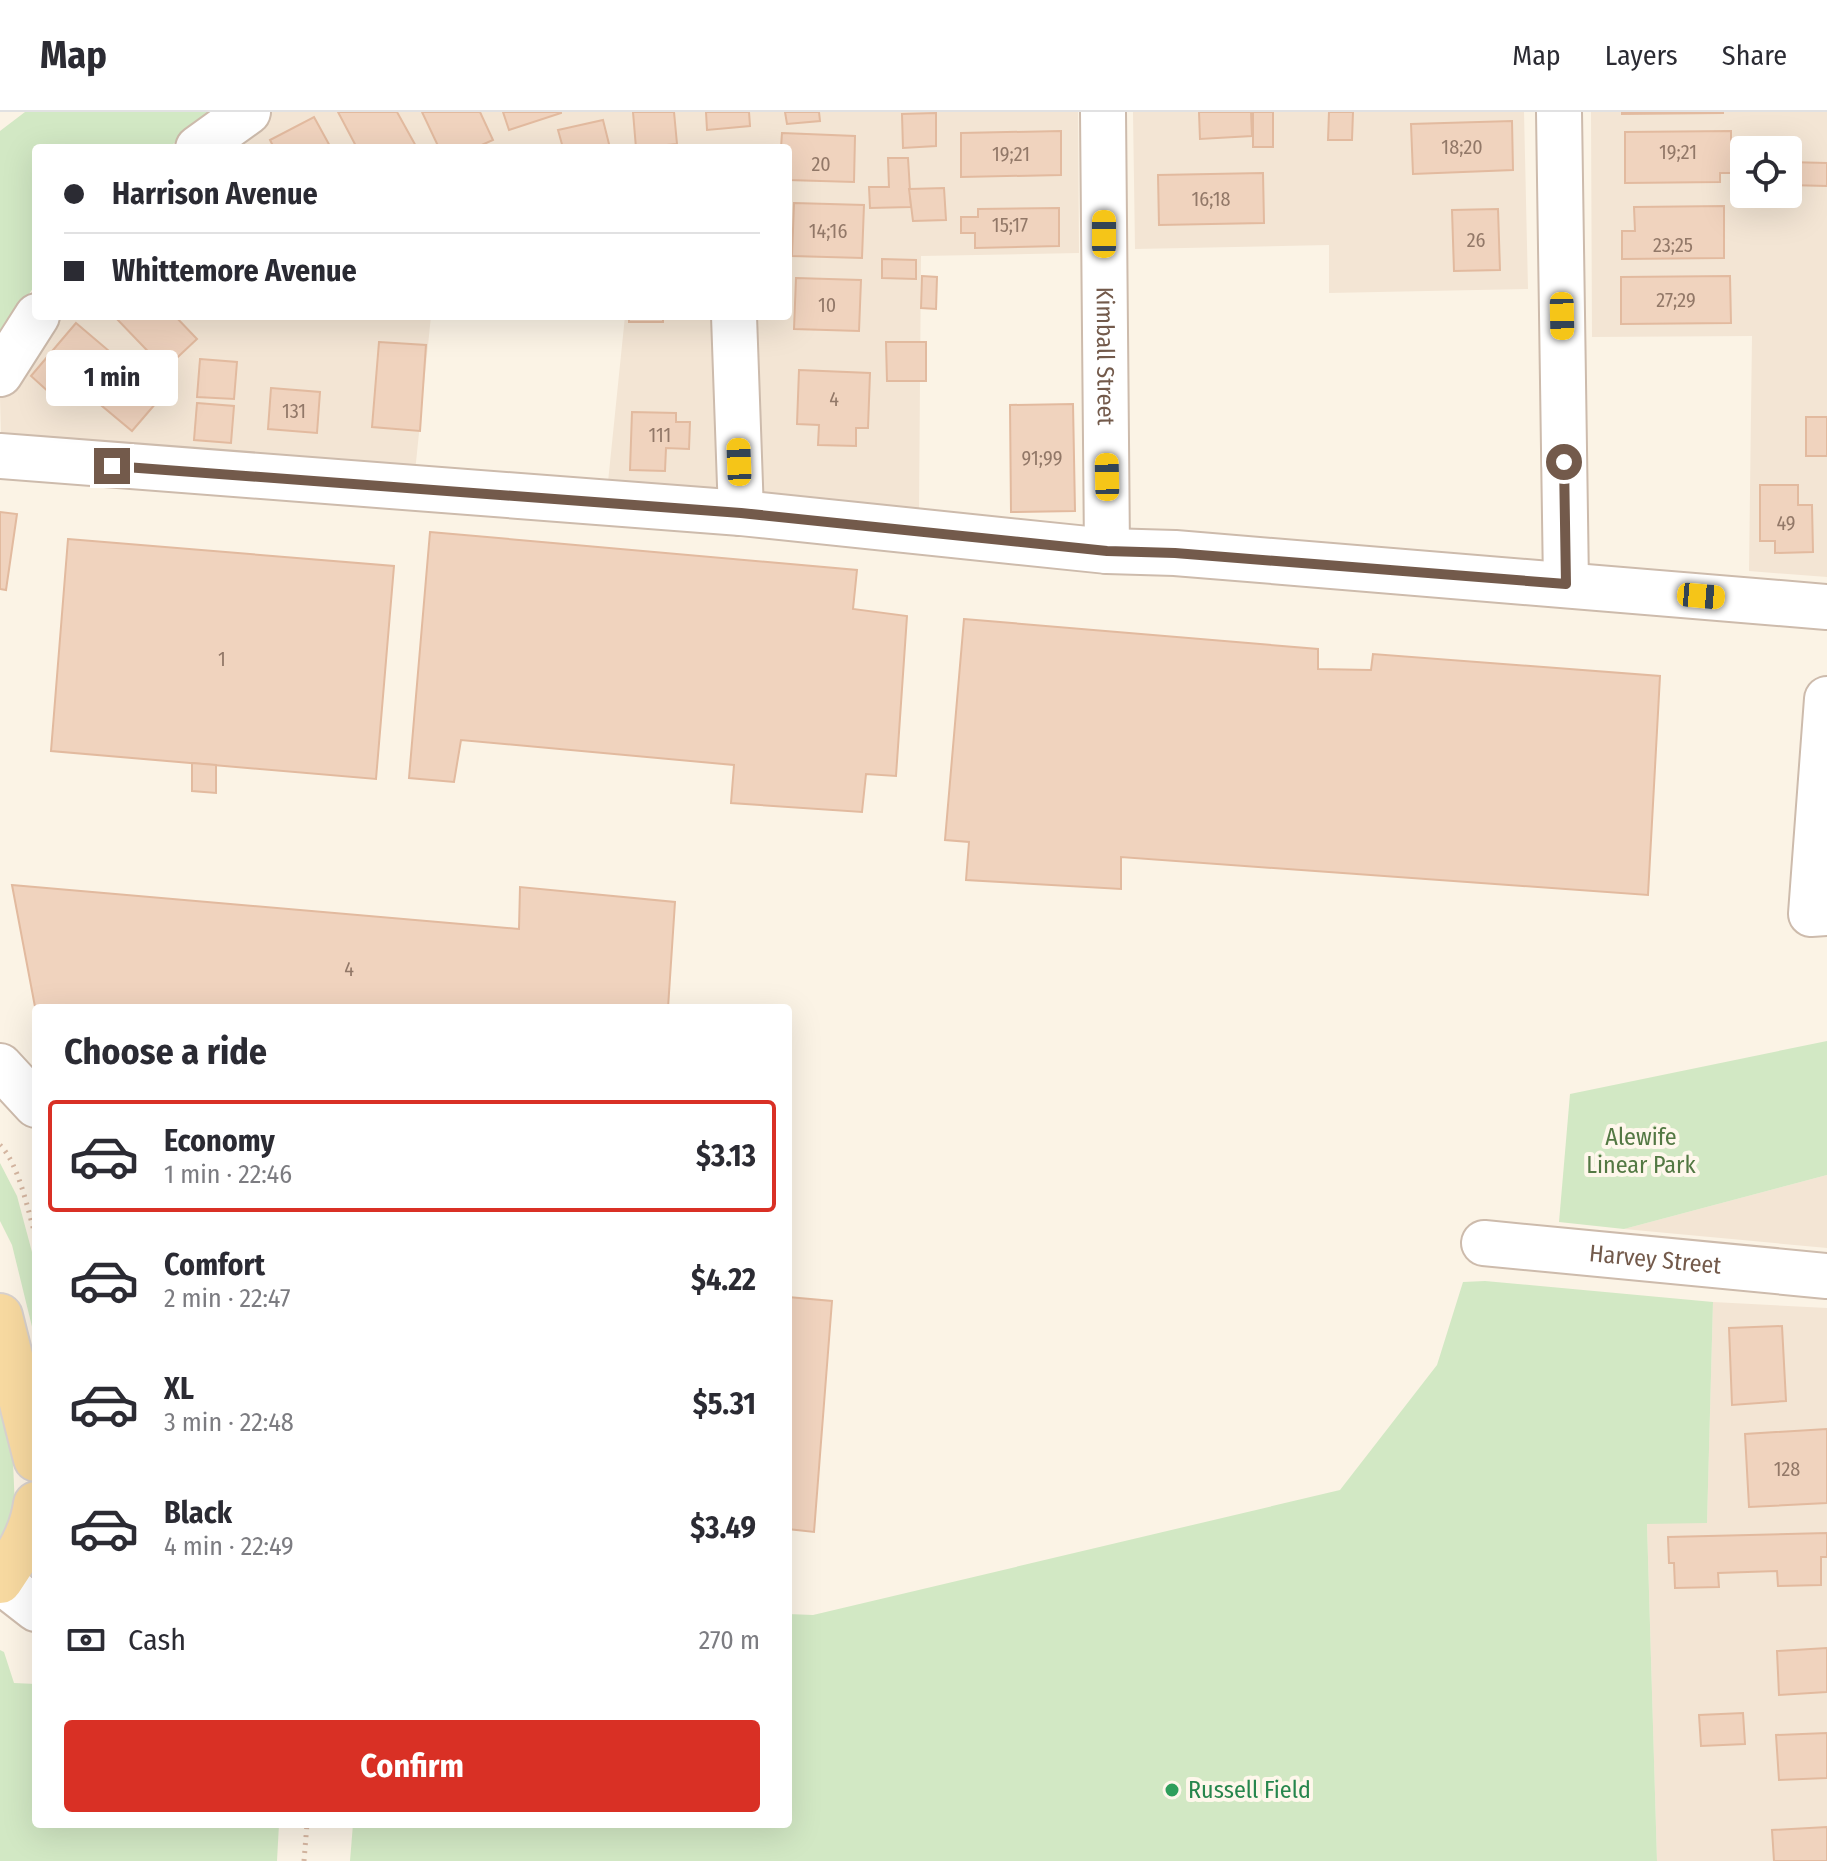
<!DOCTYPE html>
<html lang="en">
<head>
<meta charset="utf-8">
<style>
  body { margin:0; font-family:"Fira Sans Condensed",sans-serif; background:#f7f7f7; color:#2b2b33; height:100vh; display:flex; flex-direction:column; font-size:30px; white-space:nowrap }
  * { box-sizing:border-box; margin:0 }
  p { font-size:26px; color:#7c7c81 }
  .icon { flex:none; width:44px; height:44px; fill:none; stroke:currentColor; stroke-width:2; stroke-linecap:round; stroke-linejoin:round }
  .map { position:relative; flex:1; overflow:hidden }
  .details { position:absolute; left:32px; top:892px; width:760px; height:824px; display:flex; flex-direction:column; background:#fff; border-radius:8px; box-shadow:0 8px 32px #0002 }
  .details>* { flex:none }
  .guide { position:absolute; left:32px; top:32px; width:760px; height:176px; border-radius:8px; box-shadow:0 8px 32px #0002; display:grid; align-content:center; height:176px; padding:0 32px; background:#fff }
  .controls { position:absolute; left:1730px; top:24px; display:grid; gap:16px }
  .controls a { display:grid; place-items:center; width:72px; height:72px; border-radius:8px; background:#fff; box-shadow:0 8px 32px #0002; font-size:40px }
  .end { position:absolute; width:36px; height:36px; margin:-18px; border:10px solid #735a4b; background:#fff; box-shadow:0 0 0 4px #fff }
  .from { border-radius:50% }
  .bubble { position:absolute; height:56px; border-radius:8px; background:#fff; box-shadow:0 8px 32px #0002; font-size:26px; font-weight:700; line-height:56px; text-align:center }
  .car { position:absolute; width:24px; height:48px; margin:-24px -12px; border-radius:10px; box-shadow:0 0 6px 2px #0007; background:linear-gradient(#f5c518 24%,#345 0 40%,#f5c518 0 76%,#345 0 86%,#f5c518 0) }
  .guide b { display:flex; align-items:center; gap:28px; height:76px; font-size:30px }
  .guide b+b { border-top:2px solid #e1e1e2 }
  .guide i { width:20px; height:20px; background:#2b2b33 }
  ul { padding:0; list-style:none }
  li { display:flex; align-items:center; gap:24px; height:112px; margin:0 16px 12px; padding:0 16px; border:4px solid transparent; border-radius:8px }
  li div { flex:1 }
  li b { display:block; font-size:30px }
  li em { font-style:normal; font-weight:700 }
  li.current { border-color:#d93025 }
  li>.icon { width:72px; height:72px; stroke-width:1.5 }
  h2 { padding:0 32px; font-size:36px; line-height:96px }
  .pay { display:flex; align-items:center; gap:20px; height:88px; padding:0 32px; font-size:30px }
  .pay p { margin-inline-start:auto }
  .primary-button { display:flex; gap:16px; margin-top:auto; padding:16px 32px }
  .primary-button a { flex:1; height:92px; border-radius:8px; background:#d93025; color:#fff; font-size:32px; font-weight:700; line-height:92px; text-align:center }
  header { display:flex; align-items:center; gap:48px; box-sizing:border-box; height:112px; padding:0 40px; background:#fff; border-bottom:2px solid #e1e1e2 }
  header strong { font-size:38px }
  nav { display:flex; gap:44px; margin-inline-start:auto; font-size:28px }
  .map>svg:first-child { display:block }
  .residential { fill:#f3e5d4; fill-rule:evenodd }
  .green { fill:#d2e8c4 }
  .building { fill:#f0d3be; stroke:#e2ba9f; stroke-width:2 }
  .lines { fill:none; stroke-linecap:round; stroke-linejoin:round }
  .minor-casing { stroke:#cdbbac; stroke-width:48 }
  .major-casing { stroke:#d8d1cd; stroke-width:48 }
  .path { stroke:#d5b6a1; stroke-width:5; stroke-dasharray:2 6; stroke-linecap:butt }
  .minor { stroke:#fff; stroke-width:44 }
  .major { stroke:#f7d9a0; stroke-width:44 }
  .route { stroke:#735a4b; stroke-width:10 }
  .leisure-dot { fill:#2e9e5b; stroke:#fef7eb; stroke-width:3 }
  .labels { text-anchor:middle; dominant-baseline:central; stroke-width:8; stroke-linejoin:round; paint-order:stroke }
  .number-label { font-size:20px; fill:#927868 }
  .street-label { font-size:24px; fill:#735a4b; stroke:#fef7eb }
  .park-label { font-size:24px; fill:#537843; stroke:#fef7eb }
  .leisure-label { font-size:24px; fill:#27864d; stroke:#fef7eb; text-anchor:start }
</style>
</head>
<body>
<header>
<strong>Map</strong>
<nav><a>Map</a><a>Layers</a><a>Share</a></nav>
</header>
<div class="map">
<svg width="1827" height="1749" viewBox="0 0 1827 1749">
  <rect width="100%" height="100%" fill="#fbf3e5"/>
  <!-- residential -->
  <g class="residential">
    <path d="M 269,0 L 1078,0 L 1079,141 L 921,144 L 919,397 L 608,370 L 625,204 L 788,204 L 788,36 L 220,36 Z"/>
    <path d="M 1133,0 L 1524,0 L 1528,177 L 1329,181 L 1329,133 L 1135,137 Z"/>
    <path d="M 1591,0 L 1827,0 L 1827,465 L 1749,459 L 1752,224 L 1592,225 ZM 1744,38 L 1788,38 L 1788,82 L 1744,82 Z"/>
    <path d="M 47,204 L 431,204 L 415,360 L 1,322 L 0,285 L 36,217 Z"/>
    <path d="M 1827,1063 L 1827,1136 L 1624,1117 Z"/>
    <path d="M 1713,1190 L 1827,1196 L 1827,1749 L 1657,1749 L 1647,1411 L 1707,1410 Z"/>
  </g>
  <!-- green -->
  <g class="green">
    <path d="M 25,0 L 214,0 L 168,36 L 36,36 L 36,172 L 0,223 L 0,19 Z"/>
    <path d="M 1827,929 L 1827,1063 L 1624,1117 L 1559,1110 L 1570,982 Z"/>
    <path d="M 0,1051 L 17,1084 L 36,1155 L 36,1231 L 12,1133 L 0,1109 Z"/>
    <path d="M 1485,1169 L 1713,1190 L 1707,1411 L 1647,1412 L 1657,1749 L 350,1749 L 353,1712 L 788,1712 L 788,1502 L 813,1503 L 1340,1378 L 1437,1253 L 1463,1170 Z"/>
    <path d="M 0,1298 L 13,1350 L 15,1396 L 0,1434 Z"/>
    <path d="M 0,1538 L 4,1540 L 14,1571 L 36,1572 L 36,1712 L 279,1712 L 277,1749 L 0,1749 Z"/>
  </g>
  <!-- building -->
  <g class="building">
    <path d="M 338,0 L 397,0 L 417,36 L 357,36 Z"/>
    <path d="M 422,0 L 480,0 L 493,28 L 475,36 L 439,36 Z"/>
    <path d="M 503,0 L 561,0 L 561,1 L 509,18 Z"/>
    <path d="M 633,0 L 674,0 L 677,32 L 636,36 Z"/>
    <path d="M 706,0 L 749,0 L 750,14 L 707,18 Z"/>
    <path d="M 785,0 L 819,0 L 820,9 L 787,12 Z"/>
    <path d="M 1199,0 L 1251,0 L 1252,24 L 1200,27 Z"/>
    <rect x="1253" y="0" width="20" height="35"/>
    <path d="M 1329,0 L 1353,0 L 1352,28 L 1328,28 Z"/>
    <path d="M 1622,0 L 1723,0 L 1723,1 L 1622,2 Z"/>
    <path d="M 936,1 L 936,34 L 903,36 L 902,2 Z"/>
    <path d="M 314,5 L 331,36 L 274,36 L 270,28 Z"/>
    <path d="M 603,8 L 610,36 L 563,36 L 558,18 Z"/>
    <path d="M 1512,9 L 1513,58 L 1413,62 L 1411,12 Z"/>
    <path d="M 1061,19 L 1061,63 L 961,65 L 961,21 Z"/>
    <path d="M 1731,19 L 1731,61 L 1720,61 L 1720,70 L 1625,71 L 1625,20 Z"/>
    <path d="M 782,21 L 855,24 L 854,70 L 788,68 L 788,36 L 781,36 Z"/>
    <path d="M 888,46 L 908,46 L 911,95 L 870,96 L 869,75 L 889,75 Z"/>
    <path d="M 1788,50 L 1827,51 L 1827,74 L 1788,73 Z"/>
    <path d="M 1263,61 L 1264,111 L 1159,113 L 1158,63 Z"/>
    <path d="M 944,76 L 946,108 L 913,109 L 909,77 Z"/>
    <path d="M 794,91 L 864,93 L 862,146 L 792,144 Z"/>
    <path d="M 1724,94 L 1724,146 L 1622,147 L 1622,119 L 1635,119 L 1634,95 Z"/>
    <path d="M 1059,96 L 1059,134 L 975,136 L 975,121 L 961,121 L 961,105 L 978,105 L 978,97 Z"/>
    <path d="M 1498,97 L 1500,158 L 1454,159 L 1452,98 Z"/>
    <path d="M 882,147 L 916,148 L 916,167 L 882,166 Z"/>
    <path d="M 922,164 L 937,165 L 936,197 L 921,196 Z"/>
    <path d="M 1730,164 L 1731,211 L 1621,212 L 1621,165 Z"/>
    <path d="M 796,166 L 861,168 L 859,219 L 794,217 Z"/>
    <path d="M 114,204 L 175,204 L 197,227 L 165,257 Z"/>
    <rect x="629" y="204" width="34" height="6"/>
    <path d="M 76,211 L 162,284 L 132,319 L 66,264 L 51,282 L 31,264 Z"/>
    <path d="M 379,230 L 426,233 L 420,319 L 372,315 Z"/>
    <path d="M 886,230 L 926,230 L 926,269 L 887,269 Z"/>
    <path d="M 200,247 L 237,250 L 234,287 L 197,285 Z"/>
    <path d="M 799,258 L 870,261 L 868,316 L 856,316 L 856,334 L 818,333 L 819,313 L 797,312 Z"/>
    <path d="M 271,276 L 320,280 L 317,321 L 268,317 Z"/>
    <path d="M 197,291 L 234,294 L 231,331 L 194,328 Z"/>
    <path d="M 1073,292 L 1075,399 L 1011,400 L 1010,293 Z"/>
    <path d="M 632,300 L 676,301 L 676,310 L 690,310 L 689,337 L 666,336 L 665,359 L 630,358 Z"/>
    <rect x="1806" y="305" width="21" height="39"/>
    <path d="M 1760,373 L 1798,373 L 1798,393 L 1812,393 L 1813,440 L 1775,441 L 1775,429 L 1760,429 Z"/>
    <path d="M 0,400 L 17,402 L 6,478 L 0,477 Z"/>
    <path d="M 430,420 L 857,458 L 853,497 L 907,504 L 896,664 L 866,662 L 862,700 L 731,691 L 734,653 L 461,628 L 454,670 L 409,666 Z"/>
    <path d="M 68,427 L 394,454 L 376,667 L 51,639 Z"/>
    <path d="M 964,507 L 1318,537 L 1318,557 L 1371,558 L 1373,542 L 1660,564 L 1648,783 L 1121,745 L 1121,777 L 966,768 L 969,730 L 945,728 Z"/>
    <path d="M 192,651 L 216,653 L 216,681 L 192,679 Z"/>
    <path d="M 12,773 L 519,817 L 520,775 L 675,790 L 668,896 L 36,896 L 36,900 Z"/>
    <path d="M 788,1185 L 832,1189 L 814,1420 L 788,1417 Z"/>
    <path d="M 1782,1214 L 1786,1289 L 1732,1293 L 1729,1216 Z"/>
    <path d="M 1827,1317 L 1827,1391 L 1749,1395 L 1745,1322 Z"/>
    <path d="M 1827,1421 L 1827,1445 L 1821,1445 L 1821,1473 L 1778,1474 L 1777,1459 L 1718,1461 L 1719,1475 L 1675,1476 L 1674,1451 L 1669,1451 L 1668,1425 Z"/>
    <path d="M 1827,1536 L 1827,1580 L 1779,1583 L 1777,1539 Z"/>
    <path d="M 1743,1601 L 1745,1632 L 1701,1634 L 1699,1603 Z"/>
    <path d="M 1827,1621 L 1827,1666 L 1779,1668 L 1776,1623 Z"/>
    <path d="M 1827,1715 L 1827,1749 L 1774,1749 L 1772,1718 Z"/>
  </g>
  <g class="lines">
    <defs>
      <g id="minor">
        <path id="s1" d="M 1103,0 L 1107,439"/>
        <path d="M 1559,0 L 1566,472"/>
        <path d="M 198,36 L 248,0"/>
        <path d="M 734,204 L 741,401"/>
        <path d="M 0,262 L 37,204"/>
        <path d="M 0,344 L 741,401 L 1107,439 L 1175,441 L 1827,495"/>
        <path d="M 1827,587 L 1811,802 L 1827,801"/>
        <path d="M 0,954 L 36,993"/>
        <path id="s2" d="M 1484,1131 L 1827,1164"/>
        <path d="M 0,1469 L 36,1497"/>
      </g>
      <g id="major">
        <path d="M 0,1204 L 36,1347"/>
        <path d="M 0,1469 C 17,1444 32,1422 36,1392"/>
      </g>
    </defs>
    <!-- minor casing -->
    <use href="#minor" class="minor-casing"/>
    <!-- major casing -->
    <use href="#major" class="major-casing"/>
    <!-- path -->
    <g class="path">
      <path d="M 0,1033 C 19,1052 28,1099 36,1126"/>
      <path d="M 304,1749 L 307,1712"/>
    </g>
    <!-- minor -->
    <use href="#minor" class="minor"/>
    <!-- major -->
    <use href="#major" class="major"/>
  </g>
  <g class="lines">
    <!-- route -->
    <path class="route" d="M 112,354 L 741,401 L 1107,439 L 1175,441 L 1566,472 L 1564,350"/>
  </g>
  <!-- markers -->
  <circle class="leisure-dot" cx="1172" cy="1678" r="8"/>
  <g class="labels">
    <!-- number labels -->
    <g class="number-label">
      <text x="1462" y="35">18;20</text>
      <text x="1678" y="40">19;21</text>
      <text x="1011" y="42">19;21</text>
      <text x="821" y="52">20</text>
      <text x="1211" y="87">16;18</text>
      <text x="1010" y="113">15;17</text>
      <text x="828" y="119">14;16</text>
      <text x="1476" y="128">26</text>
      <text x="1673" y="133">23;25</text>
      <text x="1676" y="188">27;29</text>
      <text x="827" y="193">10</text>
      <text x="834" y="287">4</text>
      <text x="294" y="299">131</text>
      <text x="660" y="323">111</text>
      <text x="1042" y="346">91;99</text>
      <text x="1786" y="411">49</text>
      <text x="222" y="547">1</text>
      <text x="349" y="857">4</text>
      <text x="1787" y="1357">128</text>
    </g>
    <!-- street labels -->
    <g class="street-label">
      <text stroke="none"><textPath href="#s1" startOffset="244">Kimball Street</textPath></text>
      <text stroke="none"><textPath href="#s2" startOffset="172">Harvey Street</textPath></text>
    </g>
    <!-- park labels -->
    <g class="park-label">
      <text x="1641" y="1025">Alewife<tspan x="1641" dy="28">Linear Park</tspan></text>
    </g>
    <!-- leisure labels -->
    <g class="leisure-label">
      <text x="1188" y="1678">Russell Field</text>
    </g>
  </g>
</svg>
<div class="controls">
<a><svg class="icon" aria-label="locate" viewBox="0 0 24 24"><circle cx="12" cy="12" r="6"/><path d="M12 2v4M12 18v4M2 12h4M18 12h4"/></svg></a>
</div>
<i class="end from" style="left:1564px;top:350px"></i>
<i class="end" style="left:112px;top:354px"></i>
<div class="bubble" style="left:46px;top:238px;width:132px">1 min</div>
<i class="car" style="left:1104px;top:122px;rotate:0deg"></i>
<i class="car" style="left:1562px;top:204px;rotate:179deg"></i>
<i class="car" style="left:739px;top:350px;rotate:358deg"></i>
<i class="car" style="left:1107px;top:365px;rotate:359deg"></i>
<i class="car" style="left:1701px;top:484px;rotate:95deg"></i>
<div class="guide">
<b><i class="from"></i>Harrison Avenue</b>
<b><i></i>Whittemore Avenue</b>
</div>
<section class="details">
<h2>Choose a ride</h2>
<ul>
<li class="current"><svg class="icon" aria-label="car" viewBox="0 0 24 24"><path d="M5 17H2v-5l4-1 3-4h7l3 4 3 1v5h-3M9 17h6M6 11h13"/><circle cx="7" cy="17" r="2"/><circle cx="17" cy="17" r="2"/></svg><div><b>Economy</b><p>1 min · 22:46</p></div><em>$3.13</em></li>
<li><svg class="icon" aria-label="car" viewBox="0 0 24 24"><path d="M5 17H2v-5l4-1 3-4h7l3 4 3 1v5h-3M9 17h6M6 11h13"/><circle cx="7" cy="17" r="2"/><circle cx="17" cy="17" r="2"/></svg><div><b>Comfort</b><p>2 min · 22:47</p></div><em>$4.22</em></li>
<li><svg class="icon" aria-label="car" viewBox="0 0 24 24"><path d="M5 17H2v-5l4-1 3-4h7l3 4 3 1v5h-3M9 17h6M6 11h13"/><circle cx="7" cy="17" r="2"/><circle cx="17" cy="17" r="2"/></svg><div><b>XL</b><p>3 min · 22:48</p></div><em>$5.31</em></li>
<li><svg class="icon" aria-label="car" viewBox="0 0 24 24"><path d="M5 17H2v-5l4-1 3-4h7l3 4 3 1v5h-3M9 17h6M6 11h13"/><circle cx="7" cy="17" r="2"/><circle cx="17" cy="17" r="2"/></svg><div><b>Black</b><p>4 min · 22:49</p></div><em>$3.49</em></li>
</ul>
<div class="pay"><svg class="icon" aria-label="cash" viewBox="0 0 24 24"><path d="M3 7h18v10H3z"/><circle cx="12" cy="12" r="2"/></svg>Cash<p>270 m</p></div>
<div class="primary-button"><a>Confirm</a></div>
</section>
</div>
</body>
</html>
